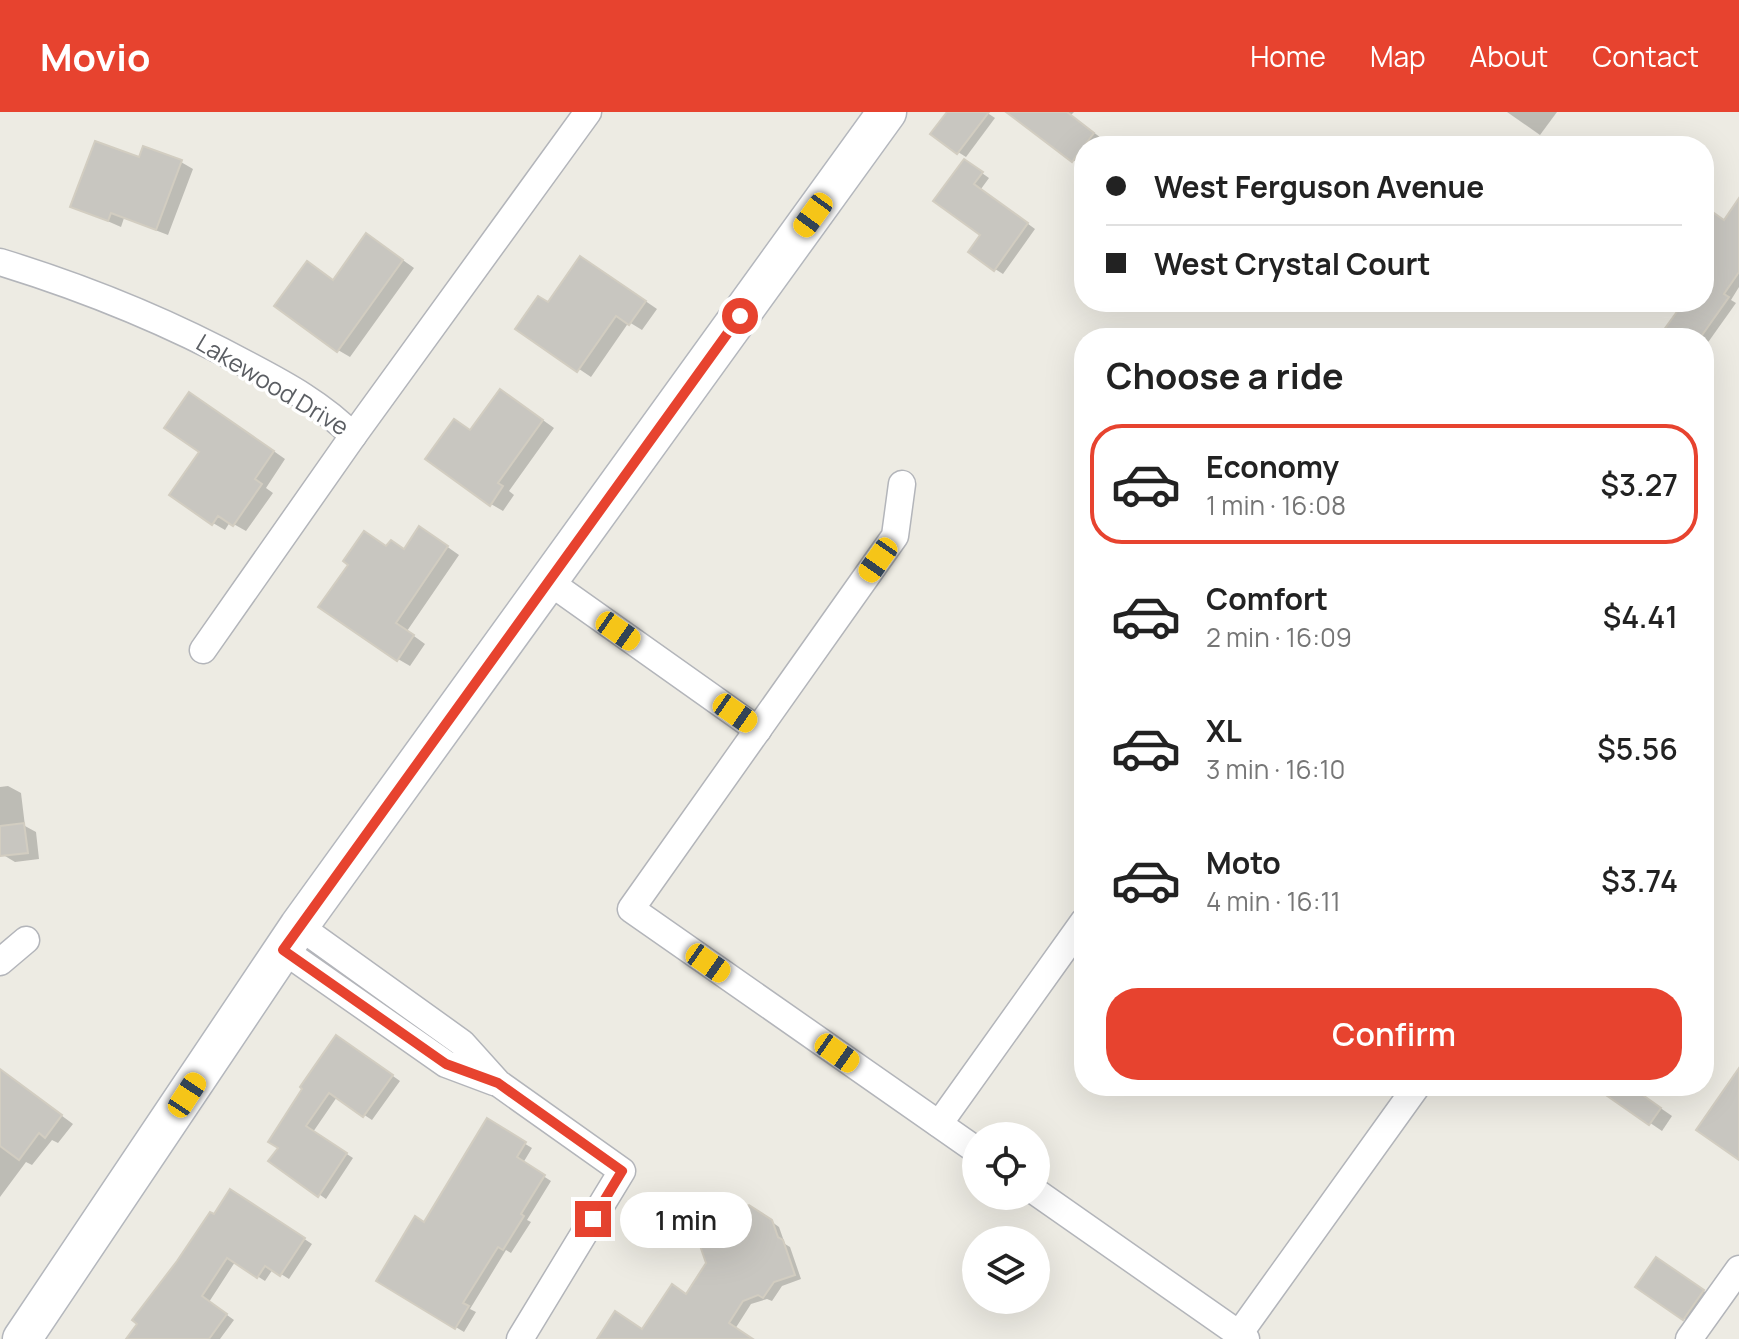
<!DOCTYPE html>
<html lang="en">
<head>
<meta charset="utf-8">
<style>
  body { margin:0; font-family:Manrope,sans-serif; background:#f6f6f6; color:#222; height:100vh; display:flex; flex-direction:column; font-size:30px; white-space:nowrap }
  * { box-sizing:border-box; margin:0 }
  p { font-size:26px; color:#767676 }
  .icon { flex:none; width:44px; height:44px; fill:none; stroke:currentColor; stroke-width:2; stroke-linecap:round; stroke-linejoin:round }
  .map { position:relative; flex:1; overflow:hidden }
  .details { position:absolute; left:1074px; top:216px; width:640px; height:768px; display:flex; flex-direction:column; background:#fff; border-radius:32px; box-shadow:0 8px 32px #0002 }
  .details>* { flex:none }
  .top-card { position:absolute; left:1074px; top:24px; width:640px; height:176px; border-radius:32px; box-shadow:0 8px 32px #0002; display:grid; align-content:center; height:176px; padding:0 32px; background:#fff }
  .fabs { position:absolute; left:962px; top:1010px; display:grid; gap:16px }
  .fabs a { display:grid; place-items:center; width:88px; height:88px; border-radius:50%; background:#fff; box-shadow:0 8px 32px #0002; font-size:40px }
  .end { position:absolute; width:36px; height:36px; margin:-18px; border:10px solid #e7432f; background:#fff; box-shadow:0 0 0 4px #fff }
  .from { border-radius:50% }
  .bubble { position:absolute; height:56px; border-radius:28px; background:#fff; box-shadow:0 8px 32px #0002; font-size:26px; font-weight:600; line-height:56px; text-align:center }
  .car { position:absolute; width:24px; height:48px; margin:-24px -12px; border-radius:10px; box-shadow:0 0 6px 2px #0007; background:linear-gradient(#f5c518 24%,#345 0 40%,#f5c518 0 76%,#345 0 86%,#f5c518 0) }
  .top-card b { display:flex; align-items:center; gap:28px; height:76px; font-size:30px }
  .top-card b+b { border-top:2px solid #e0e0e0 }
  .top-card i { width:20px; height:20px; background:#222 }
  ul { padding:0; list-style:none }
  li { display:flex; align-items:center; gap:24px; height:120px; margin:0 16px 12px; padding:0 16px; border:4px solid transparent; border-radius:32px }
  li div { flex:1 }
  li b { display:block; font-size:30px }
  li em { font-style:normal; font-weight:600 }
  li.active { border-color:#e7432f }
  li>.icon { width:72px; height:72px; stroke-width:1.5 }
  h2 { padding:0 32px; font-size:36px; line-height:96px }
  .primary-button { display:flex; gap:16px; margin-top:auto; padding:16px 32px }
  .primary-button a { flex:1; height:92px; border-radius:32px; background:#e7432f; color:#fff; font-size:32px; font-weight:600; line-height:92px; text-align:center }
  header { display:flex; align-items:center; gap:48px; box-sizing:border-box; height:112px; padding:0 40px; background:#e7432f; color:#fff }
  header strong { font-size:38px }
  nav { display:flex; gap:44px; margin-inline-start:auto; font-size:28px }
  .map>svg:first-child { display:block }
  .shadow { fill:#0003 }
  .building { fill:#c8c6c0; stroke:#d2cdc1; stroke-width:2 }
  .lines { fill:none; stroke-linecap:round; stroke-linejoin:round }
  .street-casing { stroke:#b3b5ba; stroke-width:29 }
  .secondary-casing { stroke:#b4b7bd; stroke-width:41 }
  .street { stroke:#fff; stroke-width:26 }
  .secondary { stroke:#fff; stroke-width:38 }
  .route { stroke:#e7432f; stroke-width:10 }
  .labels { text-anchor:middle; dominant-baseline:central; stroke-width:7; stroke-linejoin:round; paint-order:stroke }
  .street-label { font-size:24px; fill:#5b5e63; stroke:#fff }
</style>
</head>
<body>
<header>
<strong>Movio</strong>
<nav><a>Home</a><a>Map</a><a>About</a><a>Contact</a></nav>
</header>
<div class="map">
<svg width="1739" height="1227" viewBox="0 0 1739 1227">
  <rect width="100%" height="100%" fill="#edebe3"/>
  <!-- shadow -->
  <g class="shadow">
    <path d="M 949,0 L 986,0 L 995,6 L 966,45 L 958,40 Z"/>
    <path d="M 1024,0 L 1074,0 L 1071,3 L 1105,29 L 1101,34 L 1084,34 L 1084,54 L 1073,48 Z"/>
    <path d="M 1507,0 L 1557,0 L 1540,23 Z"/>
    <path d="M 140,47 L 181,50 L 193,57 L 168,123 L 124,106 L 121,115 L 73,94 Z"/>
    <path d="M 972,54 L 989,66 L 981,77 L 1035,117 L 1003,162 L 995,157 L 983,123 L 935,88 Z"/>
    <path d="M 1704,96 L 1725,110 L 1739,99 L 1739,175 L 1731,188 L 1736,191 L 1704,236 L 1704,226 L 1670,226 L 1686,190 L 1704,190 Z"/>
    <path d="M 379,131 L 414,156 L 350,245 L 338,238 L 307,151 L 334,169 Z"/>
    <path d="M 593,153 L 657,197 L 642,218 L 629,210 L 591,265 L 518,216 Z"/>
    <path d="M 512,286 L 554,316 L 509,379 L 514,383 L 503,399 L 491,392 L 471,320 Z"/>
    <path d="M 202,289 L 285,347 L 266,376 L 273,381 L 246,419 L 230,410 L 225,418 L 213,411 L 202,340 Z"/>
    <path d="M 432,424 L 459,443 L 407,519 L 425,532 L 410,554 L 398,547 L 386,435 L 405,438 Z"/>
    <path d="M 8,674 L 21,681 L 25,714 L 36,720 L 39,747 L 15,750 L 0,741 L 0,675 Z"/>
    <path d="M 345,930 L 400,969 L 372,1008 L 337,985 L 313,1020 L 353,1046 L 326,1087 L 271,1049 Z"/>
    <path d="M 0,958 L 73,1012 L 58,1031 L 52,1028 L 32,1053 L 26,1050 L 0,1085 Z"/>
    <path d="M 1596,974 L 1629,974 L 1672,1004 L 1662,1019 Z"/>
    <path d="M 487,1009 L 532,1036 L 523,1051 L 551,1069 L 527,1108 L 531,1110 L 511,1141 L 506,1138 L 470,1197 L 476,1200 L 464,1220 L 378,1168 L 424,1112 Z"/>
    <path d="M 239,1084 L 312,1132 L 289,1167 L 273,1157 L 265,1169 L 235,1150 L 209,1190 L 234,1208 L 220,1227 L 128,1227 L 215,1105 Z"/>
    <path d="M 728,1087 L 736,1091 L 738,1099 L 758,1100 L 779,1115 L 785,1132 L 790,1135 L 801,1167 L 782,1174 L 772,1189 L 767,1187 L 751,1192 L 735,1217 L 747,1227 L 598,1227 L 643,1219 L 687,1184 L 708,1152 Z"/>
    <path d="M 1664,1152 L 1711,1184 L 1692,1210 L 1684,1206 Z"/>
  </g>
  <!-- building -->
  <g class="building">
    <path d="M 947,0 L 989,0 L 957,42 L 930,22 Z"/>
    <path d="M 1006,0 L 1067,0 L 1094,21 L 1072,50 Z"/>
    <path d="M 95,29 L 139,45 L 143,34 L 182,48 L 156,118 L 111,101 L 108,109 L 70,95 Z"/>
    <path d="M 964,47 L 983,60 L 974,72 L 1028,111 L 994,159 L 968,140 L 980,123 L 933,89 Z"/>
    <path d="M 1739,86 L 1739,160 L 1724,182 L 1729,185 L 1700,226 L 1658,226 L 1684,190 L 1704,190 L 1704,94 L 1724,108 Z"/>
    <path d="M 366,121 L 403,148 L 337,240 L 274,194 L 307,149 L 333,168 Z"/>
    <path d="M 580,144 L 646,189 L 629,213 L 616,204 L 577,260 L 515,217 L 538,184 L 548,190 Z"/>
    <path d="M 500,277 L 543,308 L 498,371 L 503,374 L 490,394 L 425,347 L 454,307 L 470,318 Z"/>
    <path d="M 189,280 L 274,339 L 255,367 L 262,372 L 233,414 L 218,404 L 212,413 L 169,383 L 199,340 L 164,316 Z"/>
    <path d="M 419,414 L 448,434 L 396,511 L 414,523 L 397,549 L 318,495 L 348,453 L 343,449 L 364,419 L 386,434 L 391,428 L 404,437 Z"/>
    <path d="M 24,711 L 28,741 L 0,744 L 0,714 Z"/>
    <path d="M 336,923 L 393,963 L 363,1005 L 329,981 L 306,1014 L 347,1041 L 318,1085 L 268,1049 L 278,1036 L 268,1030 L 302,977 L 300,975 Z"/>
    <path d="M 1739,956 L 1739,1048 L 1696,1018 Z"/>
    <path d="M 0,957 L 62,1003 L 45,1026 L 39,1021 L 19,1048 L 0,1034 Z"/>
    <path d="M 1593,974 L 1630,974 L 1661,996 L 1649,1013 Z"/>
    <path d="M 487,1006 L 526,1030 L 517,1045 L 545,1063 L 521,1102 L 524,1104 L 503,1138 L 498,1135 L 463,1191 L 469,1194 L 455,1217 L 376,1169 L 415,1104 L 424,1110 Z"/>
    <path d="M 230,1077 L 305,1126 L 280,1164 L 265,1154 L 257,1166 L 227,1146 L 202,1184 L 227,1202 L 209,1227 L 126,1227 L 137,1212 L 132,1208 L 177,1149 L 210,1100 L 214,1102 Z"/>
    <path d="M 728,1085 L 733,1099 L 749,1093 L 772,1108 L 778,1125 L 783,1128 L 795,1163 L 774,1170 L 763,1186 L 758,1183 L 743,1189 L 729,1211 L 753,1227 L 597,1227 L 615,1199 L 642,1217 L 672,1172 L 686,1182 L 706,1151 L 688,1099 Z"/>
    <path d="M 1656,1145 L 1704,1178 L 1683,1208 L 1635,1175 Z"/>
  </g>
  <g class="lines">
    <defs>
      <g id="street">
        <path d="M 0,150 C 88,177 167,209 248,253 C 286,273 323,293 353,324"/>
        <path d="M 902,372 L 895,424 L 631,797 L 976,1038"/>
        <path d="M 548,469 L 758,618"/>
        <path d="M 203,538 L 353,324 L 588,0"/>
        <path d="M 299,814 L 462,931 L 498,971 L 622,1059 L 520,1227"/>
        <path d="M 283,838 L 446,952 L 494,970"/>
        <path d="M 0,850 L 26,828"/>
        <path d="M 939,1012 L 1084,809"/>
        <path d="M 1036,1080 L 1246,1227"/>
        <path d="M 1239,1222 L 1417,974"/>
        <path d="M 1689,1227 L 1739,1157"/>
      </g>
      <path id="secondary" d="M 22,1227 L 299,814 L 887,0"/>
    </defs>
    <!-- street casing -->
    <use href="#street" class="street-casing"/>
    <!-- secondary casing -->
    <use href="#secondary" class="secondary-casing"/>
    <!-- street -->
    <use href="#street" class="street"/>
    <!-- secondary -->
    <use href="#secondary" class="secondary"/>
  </g>
  <g class="lines">
    <!-- route -->
    <path class="route" d="M 593,1107 L 622,1059 L 498,971 L 446,952 L 283,838 L 740,204"/>
  </g>
  <g class="labels">
    <!-- street labels -->
    <g class="street-label">
      <text transform="translate(273 272) rotate(31)">Lakewood Drive</text>
    </g>
  </g>
</svg>
<div class="fabs">
<a><svg class="icon" aria-label="locate" viewBox="0 0 24 24"><circle cx="12" cy="12" r="6"/><path d="M12 2v4M12 18v4M2 12h4M18 12h4"/></svg></a>
<a><svg class="icon" aria-label="layers" viewBox="0 0 24 24"><path d="M12 4l9 5-9 5-9-5zM3 14l9 5 9-5"/></svg></a>
</div>
<i class="end from" style="left:740px;top:204px"></i>
<i class="end" style="left:593px;top:1107px"></i>
<div class="bubble" style="left:620px;top:1080px;width:132px">1 min</div>
<i class="car" style="left:813px;top:103px;rotate:216deg"></i>
<i class="car" style="left:878px;top:448px;rotate:215deg"></i>
<i class="car" style="left:618px;top:519px;rotate:125deg"></i>
<i class="car" style="left:735px;top:601px;rotate:125deg"></i>
<i class="car" style="left:708px;top:851px;rotate:125deg"></i>
<i class="car" style="left:837px;top:941px;rotate:125deg"></i>
<i class="car" style="left:187px;top:983px;rotate:33deg"></i>
<div class="top-card">
<b><i class="from"></i>West Ferguson Avenue</b>
<b><i></i>West Crystal Court</b>
</div>
<section class="details">
<h2>Choose a ride</h2>
<ul>
<li class="active"><svg class="icon" aria-label="car" viewBox="0 0 24 24"><path d="M5 17H2v-5l4-1 3-4h7l3 4 3 1v5h-3M9 17h6M6 11h13"/><circle cx="7" cy="17" r="2"/><circle cx="17" cy="17" r="2"/></svg><div><b>Economy</b><p>1 min · 16:08</p></div><em>$3.27</em></li>
<li><svg class="icon" aria-label="car" viewBox="0 0 24 24"><path d="M5 17H2v-5l4-1 3-4h7l3 4 3 1v5h-3M9 17h6M6 11h13"/><circle cx="7" cy="17" r="2"/><circle cx="17" cy="17" r="2"/></svg><div><b>Comfort</b><p>2 min · 16:09</p></div><em>$4.41</em></li>
<li><svg class="icon" aria-label="car" viewBox="0 0 24 24"><path d="M5 17H2v-5l4-1 3-4h7l3 4 3 1v5h-3M9 17h6M6 11h13"/><circle cx="7" cy="17" r="2"/><circle cx="17" cy="17" r="2"/></svg><div><b>XL</b><p>3 min · 16:10</p></div><em>$5.56</em></li>
<li><svg class="icon" aria-label="car" viewBox="0 0 24 24"><path d="M5 17H2v-5l4-1 3-4h7l3 4 3 1v5h-3M9 17h6M6 11h13"/><circle cx="7" cy="17" r="2"/><circle cx="17" cy="17" r="2"/></svg><div><b>Moto</b><p>4 min · 16:11</p></div><em>$3.74</em></li>
</ul>
<div class="primary-button"><a>Confirm</a></div>
</section>
</div>
</body>
</html>
